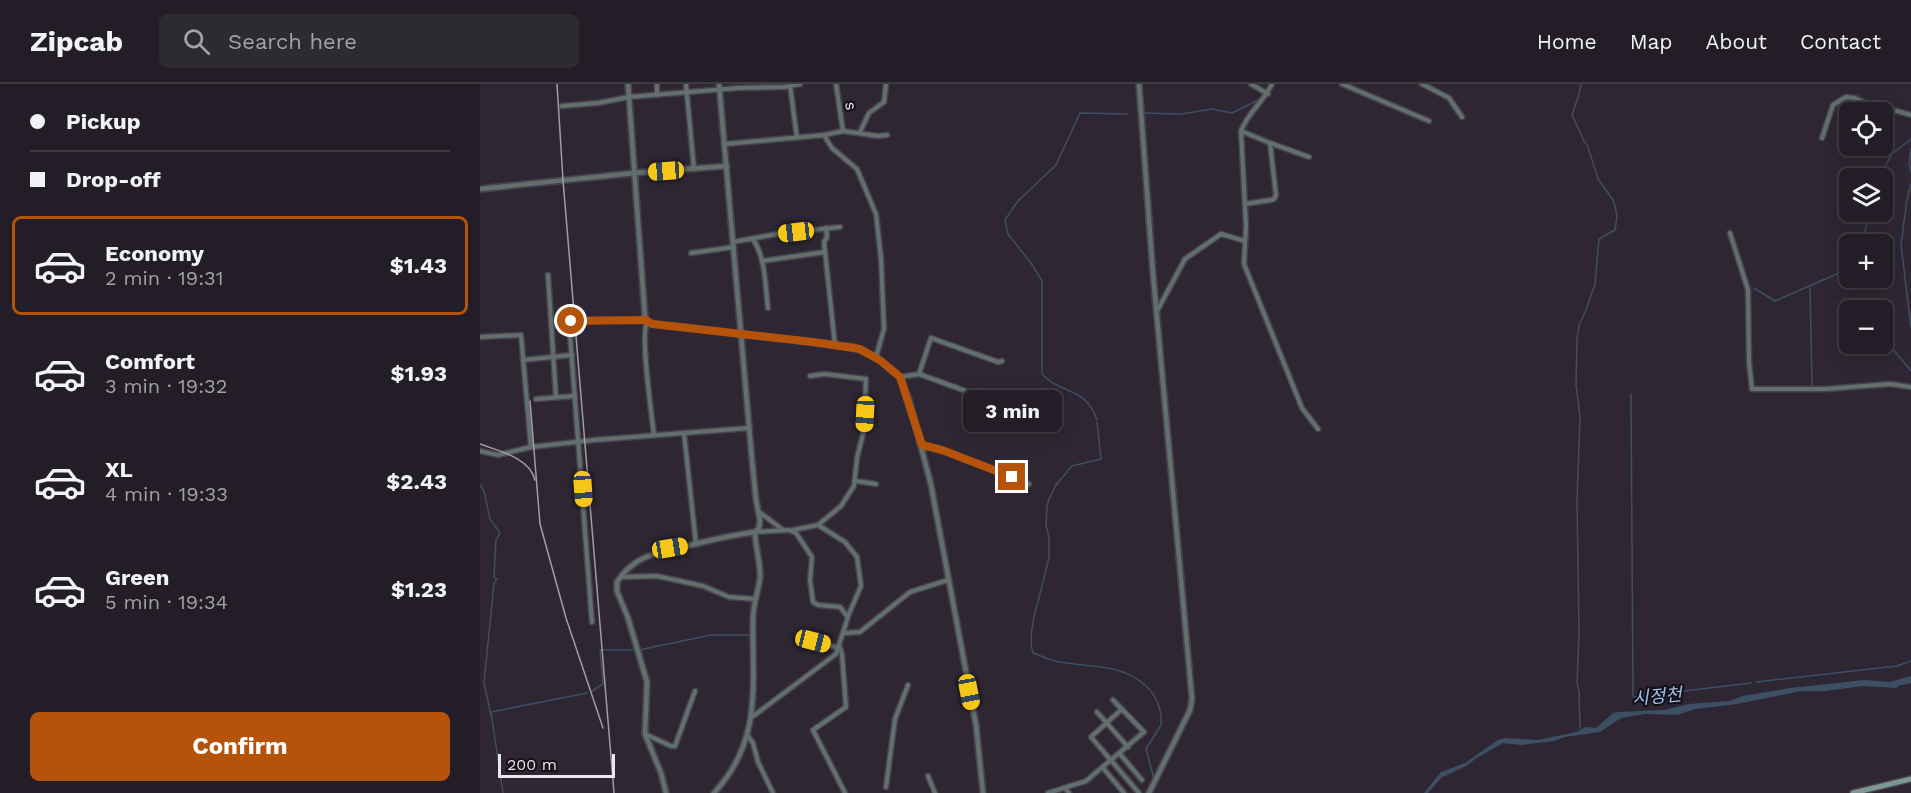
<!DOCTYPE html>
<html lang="en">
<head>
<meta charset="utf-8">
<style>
  body { margin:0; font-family:"Work Sans","Noto Sans KR",sans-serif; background:#2e2a32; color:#f1f3f6; height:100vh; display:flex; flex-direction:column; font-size:22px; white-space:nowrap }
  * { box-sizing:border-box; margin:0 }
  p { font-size:20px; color:#a2a2a7 }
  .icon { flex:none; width:33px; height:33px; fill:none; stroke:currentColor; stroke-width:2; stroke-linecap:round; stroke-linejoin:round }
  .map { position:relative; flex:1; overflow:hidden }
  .panel { display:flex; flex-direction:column; background:#221d26; width:480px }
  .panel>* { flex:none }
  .top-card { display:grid; align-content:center; height:132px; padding:0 30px; background:#221d26 }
  .controls { position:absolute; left:1359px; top:18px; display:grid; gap:12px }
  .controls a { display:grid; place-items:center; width:54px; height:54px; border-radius:9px; background:#221d26; box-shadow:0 3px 15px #0003,0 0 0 2px #3f3b43; font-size:30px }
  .scale { position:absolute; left:18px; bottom:15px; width:117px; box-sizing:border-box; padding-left:6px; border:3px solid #eae5ee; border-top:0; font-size:16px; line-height:21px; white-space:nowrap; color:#eae5ee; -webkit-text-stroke:4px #151117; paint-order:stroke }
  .end { position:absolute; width:27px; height:27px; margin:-14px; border:8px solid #b45309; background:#fff; box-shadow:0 0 0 3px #fff }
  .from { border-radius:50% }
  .bubble { position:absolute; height:42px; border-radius:9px; background:#221d26; box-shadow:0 3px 15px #0003,0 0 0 2px #3f3b43; font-size:20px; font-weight:700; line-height:42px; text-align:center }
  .car { position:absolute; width:18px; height:36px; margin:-18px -9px; border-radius:8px; box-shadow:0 0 4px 2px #0007; background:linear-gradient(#f5c518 24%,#345 0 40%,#f5c518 0 76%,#345 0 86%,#f5c518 0) }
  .top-card b { display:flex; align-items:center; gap:21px; height:57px; font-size:22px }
  .top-card b+b { border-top:2px solid #3f3b43 }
  .top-card i { width:15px; height:15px; background:#f1f3f6 }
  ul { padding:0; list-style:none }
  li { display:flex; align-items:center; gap:18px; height:99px; margin:0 12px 9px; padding:0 18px; border:3px solid transparent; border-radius:9px }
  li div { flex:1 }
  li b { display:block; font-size:22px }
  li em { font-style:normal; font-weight:700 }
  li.current { border-color:#b45309 }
  li>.icon { width:54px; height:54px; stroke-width:1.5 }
  .action { display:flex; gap:12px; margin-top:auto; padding:12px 30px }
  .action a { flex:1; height:69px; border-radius:9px; background:#b45309; color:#fff; font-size:24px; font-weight:700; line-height:69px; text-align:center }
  header { display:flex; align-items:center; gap:36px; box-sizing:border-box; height:84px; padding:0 30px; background:#221d26; border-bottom:2px solid #3f3b43 }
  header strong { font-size:28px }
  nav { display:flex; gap:33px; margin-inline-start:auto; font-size:21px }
  .search { width:420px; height:54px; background:#2e2a32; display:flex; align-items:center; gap:15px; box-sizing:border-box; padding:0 21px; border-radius:9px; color:#a2a2a7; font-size:22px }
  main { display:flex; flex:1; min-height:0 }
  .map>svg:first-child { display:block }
  .water { fill:#3d4f64 }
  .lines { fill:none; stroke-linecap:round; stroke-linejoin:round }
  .stream { stroke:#3d4f64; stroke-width:1.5 }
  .minor-casing { stroke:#48424d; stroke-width:7 }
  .tertiary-casing { stroke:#48424d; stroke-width:8 }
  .secondary-casing { stroke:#48424d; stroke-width:8 }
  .minor { stroke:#61706d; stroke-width:4 }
  .tertiary { stroke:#61706d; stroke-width:4.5 }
  .secondary { stroke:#7f9893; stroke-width:5 }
  .rail { stroke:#a29ca6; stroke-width:1.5 }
  .route { stroke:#b45309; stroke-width:8 }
  .labels { text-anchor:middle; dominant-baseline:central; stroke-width:4.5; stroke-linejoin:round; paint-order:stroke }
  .street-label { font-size:16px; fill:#eae5ee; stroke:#151117 }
  .water-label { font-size:18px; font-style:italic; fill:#9fc2ed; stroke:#151117 }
</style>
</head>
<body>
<header>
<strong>Zipcab</strong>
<div class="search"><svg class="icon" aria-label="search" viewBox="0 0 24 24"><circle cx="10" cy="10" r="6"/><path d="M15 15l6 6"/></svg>Search here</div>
<nav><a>Home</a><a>Map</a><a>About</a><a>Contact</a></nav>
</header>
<main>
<section class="panel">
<div class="top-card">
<b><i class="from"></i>Pickup</b>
<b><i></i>Drop-off</b>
</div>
<ul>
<li class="current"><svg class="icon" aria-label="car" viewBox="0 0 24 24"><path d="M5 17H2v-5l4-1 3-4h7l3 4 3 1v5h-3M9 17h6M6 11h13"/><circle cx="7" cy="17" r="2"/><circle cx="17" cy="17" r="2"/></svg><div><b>Economy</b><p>2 min · 19:31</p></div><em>$1.43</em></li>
<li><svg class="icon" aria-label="car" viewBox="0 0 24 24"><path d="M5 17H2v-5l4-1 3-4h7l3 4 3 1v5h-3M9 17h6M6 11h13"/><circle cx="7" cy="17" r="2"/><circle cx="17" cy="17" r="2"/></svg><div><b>Comfort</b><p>3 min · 19:32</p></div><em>$1.93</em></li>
<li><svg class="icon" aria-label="car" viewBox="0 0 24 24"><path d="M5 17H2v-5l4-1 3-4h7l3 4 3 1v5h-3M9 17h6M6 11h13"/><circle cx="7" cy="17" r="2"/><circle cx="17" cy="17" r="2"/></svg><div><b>XL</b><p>4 min · 19:33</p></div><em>$2.43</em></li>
<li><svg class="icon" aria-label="car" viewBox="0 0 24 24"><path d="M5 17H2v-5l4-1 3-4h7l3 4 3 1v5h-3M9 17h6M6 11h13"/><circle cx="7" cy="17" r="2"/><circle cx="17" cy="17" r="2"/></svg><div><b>Green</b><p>5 min · 19:34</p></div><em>$1.23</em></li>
</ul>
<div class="action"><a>Confirm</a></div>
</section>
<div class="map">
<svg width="1431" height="709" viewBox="0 0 1431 709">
  <rect width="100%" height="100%" fill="#2e2733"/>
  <!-- water -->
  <path class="water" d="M 1431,592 L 1431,599 L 1418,602 L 1417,604 L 1383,602 L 1345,607 L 1321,607 L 1257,620 L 1215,625 L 1197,631 L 1165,630 L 1141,634 L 1120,648 L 1085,653 L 1074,657 L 1041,661 L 1023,659 L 995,675 L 988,681 L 961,694 L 948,709 L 944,709 L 961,688 L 985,679 L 1018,656 L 1025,654 L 1058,656 L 1096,648 L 1106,643 L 1116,644 L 1133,629 L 1138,628 L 1184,626 L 1209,620 L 1249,617 L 1263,612 L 1310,604 L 1385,596 L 1410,598 Z"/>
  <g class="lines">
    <!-- stream -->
    <g class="stream">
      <path d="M 1101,0 L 1099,10 L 1092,31 L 1105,59"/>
      <path d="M 664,29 L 701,30 L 732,25 L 752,29 L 780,15"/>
      <path d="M 1431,65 L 1429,79 L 1431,88"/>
      <path d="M 1399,94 L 1412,70 L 1431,55"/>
      <path d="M 1431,100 L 1427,115 L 1421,161 L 1431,243"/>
      <path d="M 1380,160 L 1383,158 L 1389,128"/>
      <path d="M 1274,204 L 1295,217 L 1359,189 L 1370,176"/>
      <path d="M 1330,204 L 1332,301"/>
      <path d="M 1402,252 L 1431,287"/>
      <path d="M 1151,310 L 1153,612 L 1154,613 L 1271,599"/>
      <path d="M 617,336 C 605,301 582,312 562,290 L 562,197 L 551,179 L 528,150 L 525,136 L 538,117 L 576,81 L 600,29 L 648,30"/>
      <path d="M 0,401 L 4,407 L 10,435 L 20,449 L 16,456 L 14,493 L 17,495 L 14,499 L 4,599 L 11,631"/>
      <path d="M 558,518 L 569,474 L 569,454 L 566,441 L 567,422 L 569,415 L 576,401 L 592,382 L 621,375 L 617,338"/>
      <path d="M 557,520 C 554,533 548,556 553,569 C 562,572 571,577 580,578 C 612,584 642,579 667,603 C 677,613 682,626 681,641 L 666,665 L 673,691 L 672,698"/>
      <path d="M 159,566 L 231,551 L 270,551"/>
      <path d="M 1276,598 L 1417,582 L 1431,577"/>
      <path d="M 112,607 L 123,600 L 120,566 L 154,566"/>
      <path d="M 1100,644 L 1099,608 L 1097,598 L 1099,550 L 1097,416 L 1100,332 L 1096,301 L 1097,255 L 1099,241 L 1106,226 L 1115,200 L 1119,155 L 1135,146 L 1137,132 L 1135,122 L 1133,116 L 1118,95 L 1107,60"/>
      <path d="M 23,709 L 11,628 L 107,609"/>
    </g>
    <defs>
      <g id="minor">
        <path d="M 177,0 L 177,11"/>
        <path d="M 206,0 L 214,85"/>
        <path d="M 356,0 L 363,47"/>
        <path d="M 771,0 L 788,10"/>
        <path d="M 792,0 C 784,17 767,30 761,47 L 766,142 L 764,180 L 822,324 L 838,345"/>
        <path d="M 862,0 L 949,37"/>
        <path d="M 942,0 L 969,14 L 982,33"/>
        <path d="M 310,1 L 317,54"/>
        <path d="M 82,22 L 118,19 L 149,13 L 258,4 L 305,3 L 320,0"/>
        <path d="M 761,47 L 790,59 L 796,111 L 794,115 L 791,116 L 765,120"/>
        <path d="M 380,48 L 389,29 L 404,18 L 406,0"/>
        <path d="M 344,51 L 352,64 L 377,85 L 396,130 L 401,174 L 404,245 L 396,273"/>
        <path d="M 1342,54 L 1353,21 L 1366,13 L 1375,14 L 1399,26 L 1417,27 L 1431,31"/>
        <path d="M 790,59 L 829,73"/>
        <path d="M 245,60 L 344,51 L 363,47 L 398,52 L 407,51"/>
        <path d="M 346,144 L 347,153 L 344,158 L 355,261"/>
        <path d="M 1250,149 L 1268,206 L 1269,278 L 1272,305 L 1345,305 L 1410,300 L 1431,303"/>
        <path d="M 273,155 C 286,174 285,202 288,224"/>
        <path d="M 253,158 L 297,150 L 360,143"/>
        <path d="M 211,169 L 254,163"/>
        <path d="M 282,177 L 345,168"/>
        <path d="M 68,191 L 76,313"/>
        <path d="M 677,227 L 705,175 L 741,150 L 765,157"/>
        <path d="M 167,239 C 160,251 172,333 174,351"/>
        <path d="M 0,253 L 41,251 L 51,363"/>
        <path d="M 43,276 L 92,271"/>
        <path d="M 439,290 L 451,254 L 518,278 L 522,277"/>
        <path d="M 420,293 L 439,290 L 516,318"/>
        <path d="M 56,315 L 95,312"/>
        <path d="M 204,349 L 216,460"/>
        <path d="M 442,361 L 462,366 L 549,400"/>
        <path d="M 0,367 L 18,371 L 51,363 L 114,356 L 269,344"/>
        <path d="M 376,397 L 396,400"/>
        <path d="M 279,428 L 302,445"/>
        <path d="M 338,441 L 365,458 L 377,473 L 381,502 L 368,532"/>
        <path d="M 313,446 L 338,441 L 361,422 L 374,402 L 377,374 L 384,346 L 386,295 L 345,290 L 330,292"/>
        <path d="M 141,493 L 177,492 L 223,502 L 249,513 L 275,515"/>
        <path d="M 112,538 L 89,238 L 95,236 L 166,236"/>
        <path d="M 364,549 L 380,548 L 430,508 L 468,496"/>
        <path d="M 333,557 L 360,564 L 362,570 L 366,623 L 333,646 L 365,709"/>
        <path d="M 642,625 L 611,653 L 659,709"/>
        <path d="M 617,628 L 648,663"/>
        <path d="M 272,633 L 356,570 L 368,533 L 360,523 L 338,521 L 333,518 L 330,496 L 332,473 L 316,449 L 309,446 L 275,448"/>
        <path d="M 165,650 L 191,662 L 195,662 L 215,607"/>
        <path d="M 268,652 L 273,659 L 278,678 L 293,709"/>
        <path d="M 640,670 L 662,696"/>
        <path d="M 623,684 L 644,709"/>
        <path d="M 448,692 L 455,709"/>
        <path d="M 406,703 L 415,635 L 428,601"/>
        <path d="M 585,704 L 589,709"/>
        <path d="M 568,709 L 606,697 L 664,648 L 633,616"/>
      </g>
      <g id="tertiary">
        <path d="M 148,0 L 165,233 L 167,239 L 373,263 L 396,273 L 420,293 L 429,316 L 451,401 L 496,641 L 503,709"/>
        <path d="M 659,0 L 673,190 L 712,615 L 710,626 L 669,709"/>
        <path d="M 0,105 L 154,89 L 247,82"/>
        <path d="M 186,709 L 181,689 L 165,650 L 167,598 L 148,534 L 137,507 L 137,498 C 157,467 184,469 215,460 C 235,455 254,451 275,448"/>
        <path d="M 234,709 C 283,656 272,601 273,535 C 273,521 278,508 280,494 C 281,479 275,463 275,448 L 279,444 L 280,436 L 276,416 L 272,376 L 239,0"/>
      </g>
      <path id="secondary" d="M 1373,709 L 1431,695"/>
    </defs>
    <!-- minor casing -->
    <use href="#minor" class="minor-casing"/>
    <!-- tertiary casing -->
    <use href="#tertiary" class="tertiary-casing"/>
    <!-- secondary casing -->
    <use href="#secondary" class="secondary-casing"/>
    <!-- minor -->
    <use href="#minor" class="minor"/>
    <!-- tertiary -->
    <use href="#tertiary" class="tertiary"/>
    <!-- secondary -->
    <use href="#secondary" class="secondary"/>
    <!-- rail -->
    <g class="rail">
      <path d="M 77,0 L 83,96 L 134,709"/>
      <path d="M 50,317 L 60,440 L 86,534 L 123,644"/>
      <path d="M 0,360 C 19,367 50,374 55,396"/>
    </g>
  </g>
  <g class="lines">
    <!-- route -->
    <path class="route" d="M 91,237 L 166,236 L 172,240 L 333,258 L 380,265 L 401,277 L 420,293 L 442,361 L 462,366 L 532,393"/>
  </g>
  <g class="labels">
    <!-- street labels -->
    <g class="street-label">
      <text transform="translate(371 22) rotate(82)">s</text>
    </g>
    <!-- water labels -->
    <g class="water-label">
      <text transform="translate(1177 612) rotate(-5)">시정천</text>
    </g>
  </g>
</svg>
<div class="controls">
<a><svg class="icon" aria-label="locate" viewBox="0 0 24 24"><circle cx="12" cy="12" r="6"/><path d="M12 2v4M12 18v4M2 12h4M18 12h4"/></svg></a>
<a><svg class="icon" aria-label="layers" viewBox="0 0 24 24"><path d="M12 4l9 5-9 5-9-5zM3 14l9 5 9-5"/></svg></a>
<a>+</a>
<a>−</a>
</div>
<div class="scale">200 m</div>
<i class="end from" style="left:91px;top:237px"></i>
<i class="end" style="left:532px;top:393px"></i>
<div class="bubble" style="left:483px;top:306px;width:99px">3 min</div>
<i class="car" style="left:186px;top:87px;rotate:266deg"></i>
<i class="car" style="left:316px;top:148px;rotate:263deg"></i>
<i class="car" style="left:385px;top:330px;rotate:183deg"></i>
<i class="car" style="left:103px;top:405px;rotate:176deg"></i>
<i class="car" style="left:190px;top:464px;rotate:81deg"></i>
<i class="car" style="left:333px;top:557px;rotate:104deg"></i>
<i class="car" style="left:489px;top:608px;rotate:169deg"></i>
</div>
</main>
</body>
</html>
